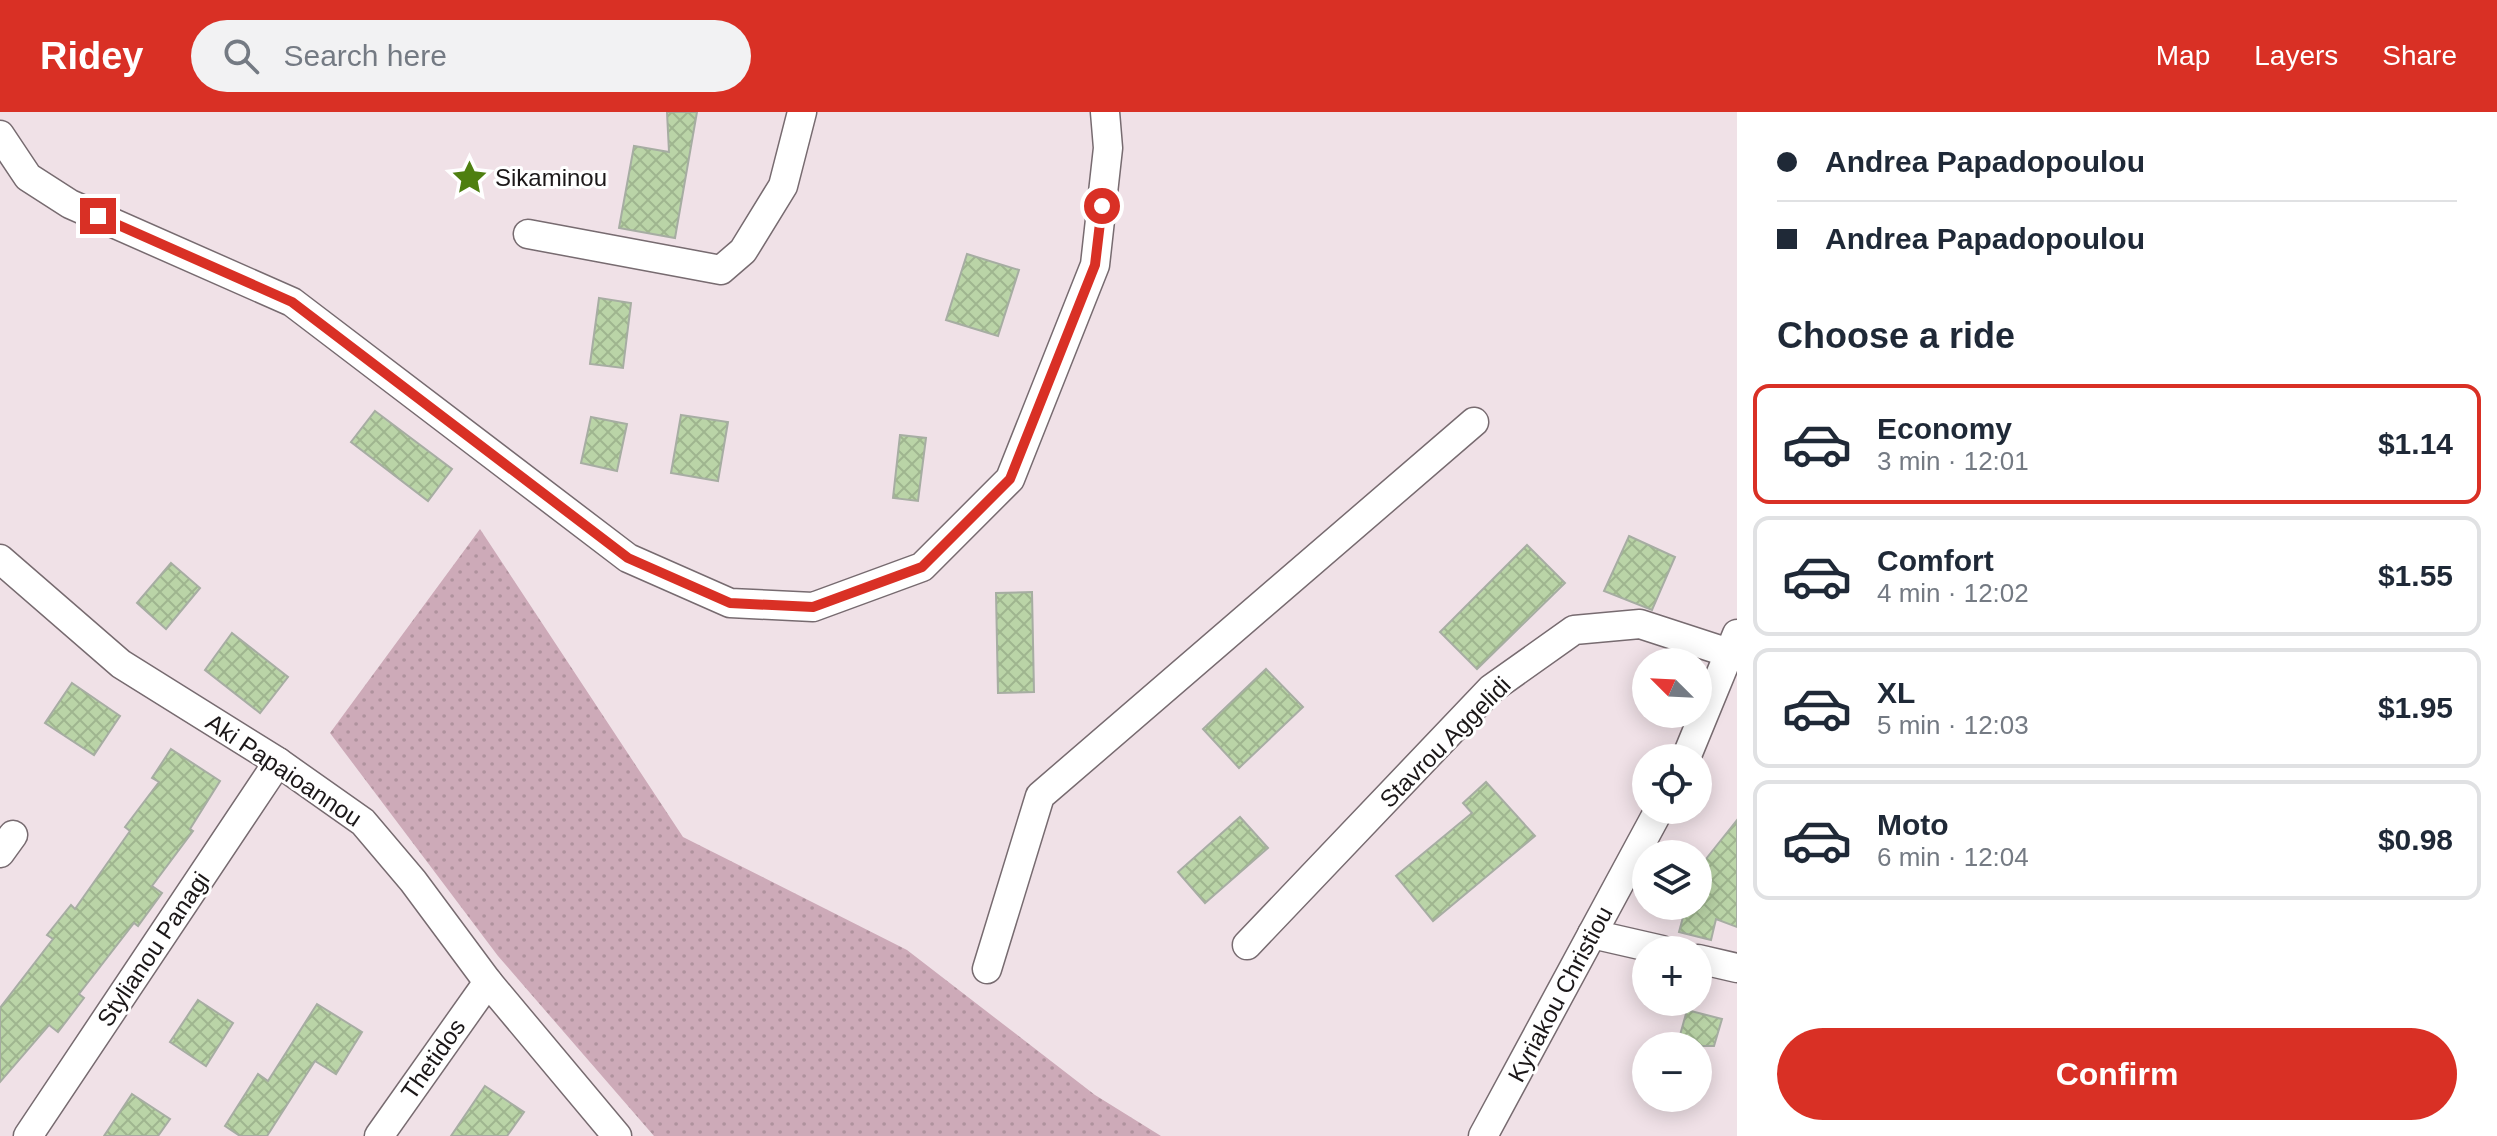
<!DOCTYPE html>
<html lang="en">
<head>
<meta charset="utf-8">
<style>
  body { margin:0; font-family:Arial,sans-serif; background:#f2f2f3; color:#1f2937; height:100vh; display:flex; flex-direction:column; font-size:30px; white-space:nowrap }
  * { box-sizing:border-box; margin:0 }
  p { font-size:26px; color:#747a83 }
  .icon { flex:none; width:44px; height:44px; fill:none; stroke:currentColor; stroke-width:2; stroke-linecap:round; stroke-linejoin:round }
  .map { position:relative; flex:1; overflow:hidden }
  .sheet { display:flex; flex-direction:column; background:#fff; width:760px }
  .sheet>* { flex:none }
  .guide { display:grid; align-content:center; height:176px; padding:0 40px; background:#fff }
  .needle { width:52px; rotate:294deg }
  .buttons { position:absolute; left:1632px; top:536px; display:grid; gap:16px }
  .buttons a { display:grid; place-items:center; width:80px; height:80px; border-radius:50%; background:#fff; box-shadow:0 4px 20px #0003; font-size:40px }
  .end { position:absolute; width:36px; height:36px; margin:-18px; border:10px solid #d93025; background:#fff; box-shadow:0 0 0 4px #fff }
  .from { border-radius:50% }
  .guide b { display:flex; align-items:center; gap:28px; height:76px; font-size:30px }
  .guide b+b { border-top:2px solid #e0e1e3 }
  .guide i { width:20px; height:20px; background:#1f2937 }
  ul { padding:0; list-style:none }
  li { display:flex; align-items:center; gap:24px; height:120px; margin:0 16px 12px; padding:0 24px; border:4px solid #e0e1e3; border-radius:16px }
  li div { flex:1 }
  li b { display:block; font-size:30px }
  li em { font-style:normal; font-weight:600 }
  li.selected { border-color:#d93025 }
  li>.icon { width:72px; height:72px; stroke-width:1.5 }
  h2 { padding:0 40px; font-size:36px; line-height:96px }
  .primary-button { display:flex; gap:16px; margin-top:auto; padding:16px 40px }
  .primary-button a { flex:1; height:92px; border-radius:48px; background:#d93025; color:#fff; font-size:32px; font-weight:600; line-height:92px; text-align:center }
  header { display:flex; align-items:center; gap:48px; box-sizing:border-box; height:112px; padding:0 40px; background:#d93025; color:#fff }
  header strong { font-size:38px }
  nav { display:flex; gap:44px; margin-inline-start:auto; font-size:28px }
  .search { width:560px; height:72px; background:#f2f2f3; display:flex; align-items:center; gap:20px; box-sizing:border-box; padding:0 28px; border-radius:44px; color:#747a83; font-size:30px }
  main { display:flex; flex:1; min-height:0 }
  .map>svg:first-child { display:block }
  .grass { fill:url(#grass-dots) }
  .building { fill:url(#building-cross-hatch); stroke:#a6ada2; stroke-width:2 }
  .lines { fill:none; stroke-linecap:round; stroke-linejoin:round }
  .street-casing { stroke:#776b70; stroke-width:31 }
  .street { stroke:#fff; stroke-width:28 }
  .route { stroke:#d93025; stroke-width:10 }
  .labels { text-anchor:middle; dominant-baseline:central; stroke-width:6; stroke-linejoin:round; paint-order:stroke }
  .poi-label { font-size:24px; fill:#1b1718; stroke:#fff; text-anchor:start }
  .street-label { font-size:24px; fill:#1b1718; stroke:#fff }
</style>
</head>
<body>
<header>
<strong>Ridey</strong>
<div class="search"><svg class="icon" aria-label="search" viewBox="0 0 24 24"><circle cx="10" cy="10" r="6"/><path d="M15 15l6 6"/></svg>Search here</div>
<nav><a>Map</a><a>Layers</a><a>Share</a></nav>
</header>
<main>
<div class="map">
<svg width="1737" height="1024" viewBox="0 0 1737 1024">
  <defs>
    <pattern id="grass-dots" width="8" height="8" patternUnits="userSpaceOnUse" patternTransform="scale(2)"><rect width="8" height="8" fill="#cdaab8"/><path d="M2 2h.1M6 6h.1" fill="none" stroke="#af929d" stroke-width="1.8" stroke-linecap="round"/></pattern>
    <pattern id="building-cross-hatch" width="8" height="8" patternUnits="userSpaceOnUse" patternTransform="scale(2)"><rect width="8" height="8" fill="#bad4a7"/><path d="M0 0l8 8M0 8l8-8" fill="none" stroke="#9fb58f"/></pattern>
  </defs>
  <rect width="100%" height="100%" fill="#f0e1e7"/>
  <!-- grass -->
  <path class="grass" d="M 480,417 L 683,725 L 907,838 L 1095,983 L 1161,1024 L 654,1024 L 498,844 L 330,621 Z"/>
  <!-- building -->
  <g class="building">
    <path d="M 667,0 L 697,0 L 675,126 L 619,116 L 634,34 L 669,40 Z"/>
    <path d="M 967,142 L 1019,158 L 998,224 L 946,208 Z"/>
    <path d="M 599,186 L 631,191 L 623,256 L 590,252 Z"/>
    <path d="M 375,299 L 452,357 L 428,389 L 351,330 Z"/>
    <path d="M 681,303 L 728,310 L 718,369 L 671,361 Z"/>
    <path d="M 591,305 L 627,312 L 617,359 L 581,351 Z"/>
    <path d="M 900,323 L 926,326 L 918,389 L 893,386 Z"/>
    <path d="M 1629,424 L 1675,445 L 1652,498 L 1604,479 Z"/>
    <path d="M 1527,433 L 1565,471 L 1477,557 L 1440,520 Z"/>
    <path d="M 171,451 L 200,476 L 166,517 L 137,491 Z"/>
    <path d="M 1032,480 L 1034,580 L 998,581 L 996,481 Z"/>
    <path d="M 232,521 L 288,565 L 260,601 L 205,558 Z"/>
    <path d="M 1266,557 L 1303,595 L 1239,656 L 1203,617 Z"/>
    <path d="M 72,571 L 120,604 L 94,643 L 45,611 Z"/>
    <path d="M 171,637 L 220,669 L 190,717 L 193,719 L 152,774 L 162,781 L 138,814 L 134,811 L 79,882 L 84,886 L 58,920 L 49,913 L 0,970 L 0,896 L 53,827 L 47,823 L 71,793 L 75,797 L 130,719 L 125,715 L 159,670 L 152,666 Z"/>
    <path d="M 1486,670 L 1535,724 L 1433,809 L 1396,764 L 1472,701 L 1463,691 Z"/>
    <path d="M 1240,705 L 1268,736 L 1205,791 L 1178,760 Z"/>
    <path d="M 1737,708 L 1737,815 L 1716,807 L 1711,828 L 1679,820 L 1686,794 L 1698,794 L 1698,757 Z"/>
    <path d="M 198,888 L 233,911 L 206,954 L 170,930 Z"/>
    <path d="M 317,892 L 362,920 L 336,962 L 315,949 L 267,1024 L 240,1024 L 225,1014 L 258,962 L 268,969 Z"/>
    <path d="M 1687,898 L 1722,907 L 1714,934 L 1677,934 Z"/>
    <path d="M 485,974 L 524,1000 L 507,1024 L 451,1024 Z"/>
    <path d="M 132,982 L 170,1007 L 158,1024 L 104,1024 Z"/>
  </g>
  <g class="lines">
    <defs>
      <g id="street">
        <path d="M 0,23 L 28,65 L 70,92 L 292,190 L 628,446 L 730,491 L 813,495 L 922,455 L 1010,367 L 1095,153 L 1108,36 L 1105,0"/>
        <path d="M 528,122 L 721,158 L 743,139 L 783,74 L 802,0"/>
        <path d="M 0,447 L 121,552 L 278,650 L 363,710 L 413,769 L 488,870 L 617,1024"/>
        <path d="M 1686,646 L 1737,522"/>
        <path d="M 0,741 L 13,723"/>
        <path d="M 1592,822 L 1662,838"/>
        <path d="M 1247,833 L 1491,577 L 1574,518 L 1640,512 L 1729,541"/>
        <path d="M 1698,847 L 1737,856"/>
        <path d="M 987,857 L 1040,684 L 1474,310"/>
        <path d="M 28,1024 L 278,650"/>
        <path d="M 379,1024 L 488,870"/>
        <path d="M 1483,1024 L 1659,698"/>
      </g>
    </defs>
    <!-- street casing -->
    <use href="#street" class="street-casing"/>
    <!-- street -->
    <use href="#street" class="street"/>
  </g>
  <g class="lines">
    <!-- route -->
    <path class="route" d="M 98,104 L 292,190 L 628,446 L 730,491 L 813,495 L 922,455 L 1010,367 L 1095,153 L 1102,94"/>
  </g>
  <!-- icons -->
  <defs>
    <symbol id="sight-bare" viewBox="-9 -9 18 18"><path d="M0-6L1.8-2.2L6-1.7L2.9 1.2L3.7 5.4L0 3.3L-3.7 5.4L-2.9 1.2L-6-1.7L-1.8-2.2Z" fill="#4e7f10" stroke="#fff" stroke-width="2.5" paint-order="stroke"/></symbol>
  </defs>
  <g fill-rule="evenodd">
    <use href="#sight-bare" x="444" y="40" width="51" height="51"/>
  </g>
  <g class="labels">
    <!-- poi labels -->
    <g class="poi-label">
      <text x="495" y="65">Sikaminou</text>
    </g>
    <!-- street labels -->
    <g class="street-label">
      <text transform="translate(1445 630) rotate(-45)">Stavrou Aggelidi</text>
      <text transform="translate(284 658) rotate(34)">Aki Papaioannou</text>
      <text transform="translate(153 837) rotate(-56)">Stylianou Panagi</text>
      <text transform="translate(1560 882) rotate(-62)">Kyriakou Christiou</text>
      <text transform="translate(433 947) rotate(-55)">Thetidos</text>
    </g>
  </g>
</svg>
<div class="buttons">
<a><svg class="needle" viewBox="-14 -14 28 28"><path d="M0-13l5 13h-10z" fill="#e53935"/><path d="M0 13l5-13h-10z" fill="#747a83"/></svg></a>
<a><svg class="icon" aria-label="locate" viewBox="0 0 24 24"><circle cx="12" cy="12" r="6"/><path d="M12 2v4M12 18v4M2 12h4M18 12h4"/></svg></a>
<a><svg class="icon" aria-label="layers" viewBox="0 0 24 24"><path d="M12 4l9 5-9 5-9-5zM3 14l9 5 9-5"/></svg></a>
<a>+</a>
<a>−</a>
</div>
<i class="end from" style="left:1102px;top:94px"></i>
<i class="end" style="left:98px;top:104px"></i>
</div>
<section class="sheet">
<div class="guide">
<b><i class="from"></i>Andrea Papadopoulou</b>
<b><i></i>Andrea Papadopoulou</b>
</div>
<h2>Choose a ride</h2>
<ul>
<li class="selected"><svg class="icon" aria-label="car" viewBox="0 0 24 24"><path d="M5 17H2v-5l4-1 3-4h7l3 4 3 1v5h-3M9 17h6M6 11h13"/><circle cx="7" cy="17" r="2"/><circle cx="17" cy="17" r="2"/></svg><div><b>Economy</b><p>3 min · 12:01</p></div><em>$1.14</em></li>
<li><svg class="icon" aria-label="car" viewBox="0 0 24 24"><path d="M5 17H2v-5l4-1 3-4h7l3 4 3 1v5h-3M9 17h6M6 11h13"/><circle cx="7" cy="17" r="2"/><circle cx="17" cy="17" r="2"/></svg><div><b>Comfort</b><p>4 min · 12:02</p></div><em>$1.55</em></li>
<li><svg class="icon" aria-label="car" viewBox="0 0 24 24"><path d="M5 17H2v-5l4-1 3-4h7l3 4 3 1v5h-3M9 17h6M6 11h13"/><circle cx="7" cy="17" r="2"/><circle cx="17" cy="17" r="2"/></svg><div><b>XL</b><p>5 min · 12:03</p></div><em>$1.95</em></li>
<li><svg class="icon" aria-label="car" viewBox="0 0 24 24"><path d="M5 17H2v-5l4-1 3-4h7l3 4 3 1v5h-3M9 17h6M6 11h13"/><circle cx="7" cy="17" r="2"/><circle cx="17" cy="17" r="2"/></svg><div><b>Moto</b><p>6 min · 12:04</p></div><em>$0.98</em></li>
</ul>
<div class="primary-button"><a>Confirm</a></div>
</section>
</main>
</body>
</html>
